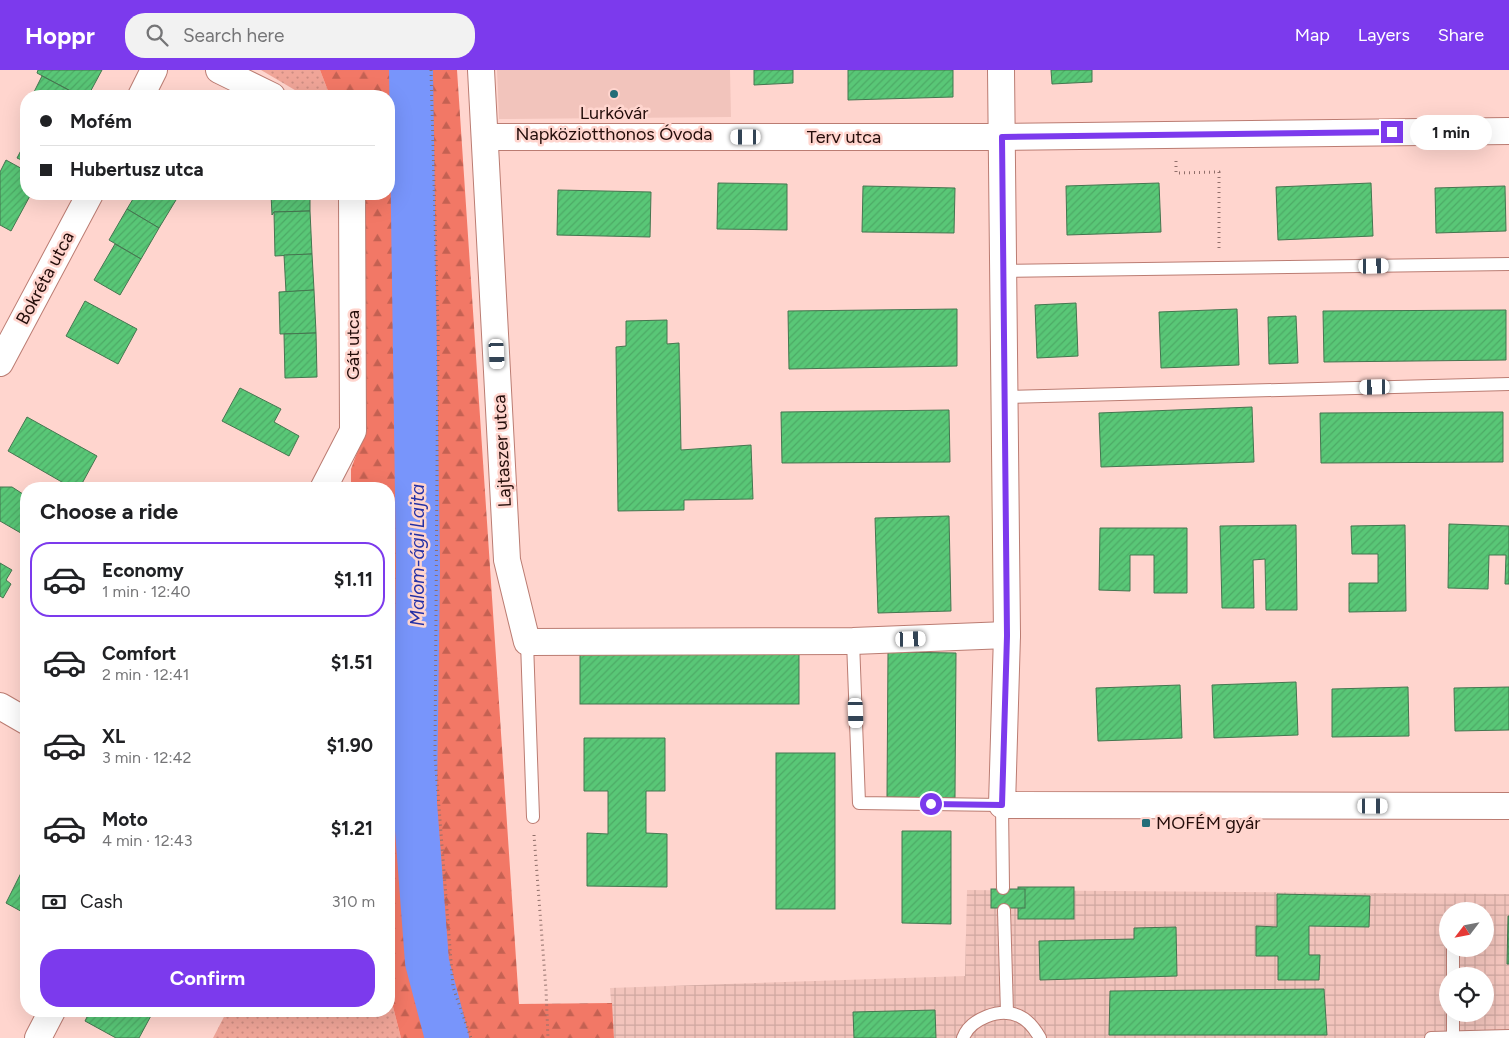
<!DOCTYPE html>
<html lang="en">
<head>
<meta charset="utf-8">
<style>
  body { margin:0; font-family:Figtree,sans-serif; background:#f2f2f2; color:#202124; height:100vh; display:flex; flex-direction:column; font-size:19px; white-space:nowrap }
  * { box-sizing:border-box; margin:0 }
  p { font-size:16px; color:#757577 }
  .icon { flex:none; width:28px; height:28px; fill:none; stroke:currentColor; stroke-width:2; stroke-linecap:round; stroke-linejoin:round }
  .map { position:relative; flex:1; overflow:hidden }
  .drawer { position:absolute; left:20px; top:412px; width:375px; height:535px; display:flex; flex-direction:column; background:#fff; border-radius:20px; box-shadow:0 5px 20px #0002 }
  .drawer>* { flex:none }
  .guide { position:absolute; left:20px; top:20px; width:375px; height:110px; border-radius:20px; box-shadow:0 5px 20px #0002; display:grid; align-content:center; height:110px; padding:0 20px; background:#fff }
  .needle { width:32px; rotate:238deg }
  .fabs { position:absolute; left:1439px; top:832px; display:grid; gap:10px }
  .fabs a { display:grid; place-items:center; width:55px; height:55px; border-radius:50%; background:#fff; box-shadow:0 5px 20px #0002; font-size:25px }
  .end { position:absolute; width:22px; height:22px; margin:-11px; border:6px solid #7c3aed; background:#fff; box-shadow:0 0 0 2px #fff }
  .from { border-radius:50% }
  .bubble { position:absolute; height:35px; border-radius:18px; background:#fff; box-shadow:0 5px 20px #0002; font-size:16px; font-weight:700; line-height:35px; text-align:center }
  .car { position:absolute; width:15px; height:30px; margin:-15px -8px; border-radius:6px; box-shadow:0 0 4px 1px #0007; background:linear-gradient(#fff 24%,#345 0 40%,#fff 0 76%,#345 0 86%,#fff 0) }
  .guide b { display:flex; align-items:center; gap:18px; height:48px; font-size:19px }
  .guide b+b { border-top:1px solid #e0e0e0 }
  .guide i { width:12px; height:12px; background:#202124 }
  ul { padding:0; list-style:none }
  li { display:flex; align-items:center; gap:15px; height:75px; margin:0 10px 8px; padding:0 10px; border:2px solid transparent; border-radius:20px }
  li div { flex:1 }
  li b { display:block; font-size:19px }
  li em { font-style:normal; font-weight:700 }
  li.active { border-color:#7c3aed }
  li>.icon { width:45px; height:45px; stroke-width:1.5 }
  h2 { padding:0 20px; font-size:22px; line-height:60px }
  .pay { display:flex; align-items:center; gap:12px; height:55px; padding:0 20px; font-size:19px }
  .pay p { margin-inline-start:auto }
  .cta { display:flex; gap:10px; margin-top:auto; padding:10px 20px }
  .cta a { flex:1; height:58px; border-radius:20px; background:#7c3aed; color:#fff; font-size:20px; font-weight:700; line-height:58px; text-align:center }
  header { display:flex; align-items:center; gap:30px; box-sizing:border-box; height:70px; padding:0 25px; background:#7c3aed; color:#fff }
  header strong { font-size:24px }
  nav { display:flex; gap:28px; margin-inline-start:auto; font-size:18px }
  .search { width:350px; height:45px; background:#f2f2f2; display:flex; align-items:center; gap:12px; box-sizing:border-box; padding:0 18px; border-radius:20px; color:#757577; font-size:19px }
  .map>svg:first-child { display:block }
  .built { fill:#f2c4bc }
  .industrial { fill:url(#industrial-grid); fill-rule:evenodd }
  .grass { fill:url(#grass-dots) }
  .forest { fill:url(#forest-firs) }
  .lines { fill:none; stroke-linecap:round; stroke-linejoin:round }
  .river { stroke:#7895fb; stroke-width:44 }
  .building { fill:url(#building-hatch); stroke:#457650 }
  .lane-casing { stroke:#bb7c72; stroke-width:14 }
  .street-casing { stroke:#bb7c72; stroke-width:28 }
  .path { stroke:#906f6a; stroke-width:3; stroke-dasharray:1 4; stroke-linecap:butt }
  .lane { stroke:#fff; stroke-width:12 }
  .street { stroke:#fff; stroke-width:26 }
  .route { stroke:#7c3aed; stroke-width:6 }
  .poi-dot { fill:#246d78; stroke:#ffd5ce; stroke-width:2 }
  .labels { text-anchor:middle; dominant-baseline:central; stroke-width:5; stroke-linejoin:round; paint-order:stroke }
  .poi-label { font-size:18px; fill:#240d0a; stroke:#ffd5ce }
  .street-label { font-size:18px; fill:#240d0a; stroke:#ffd5ce }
  .water-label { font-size:19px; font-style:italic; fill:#2430a4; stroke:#ffd5ce }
</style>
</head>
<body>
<header>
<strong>Hoppr</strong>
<div class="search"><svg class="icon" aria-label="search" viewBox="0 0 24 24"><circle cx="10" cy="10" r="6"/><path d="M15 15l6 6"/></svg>Search here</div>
<nav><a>Map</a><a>Layers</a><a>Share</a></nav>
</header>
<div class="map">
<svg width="1509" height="968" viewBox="0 0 1509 968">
  <defs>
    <pattern id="industrial-grid" width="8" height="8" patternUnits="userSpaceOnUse" patternTransform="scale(1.25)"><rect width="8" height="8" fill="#f2c4bc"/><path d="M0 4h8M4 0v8" fill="none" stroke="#cfa7a0"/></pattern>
    <pattern id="grass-dots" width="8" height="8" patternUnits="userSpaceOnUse" patternTransform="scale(1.25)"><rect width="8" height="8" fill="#f0a598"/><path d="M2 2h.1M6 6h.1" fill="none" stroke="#ce8d82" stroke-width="1.8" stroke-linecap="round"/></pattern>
    <pattern id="forest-firs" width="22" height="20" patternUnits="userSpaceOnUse" patternTransform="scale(1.25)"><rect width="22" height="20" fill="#f27866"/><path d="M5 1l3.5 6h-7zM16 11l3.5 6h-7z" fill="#c46152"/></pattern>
    <pattern id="building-hatch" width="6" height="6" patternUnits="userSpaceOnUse" patternTransform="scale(1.25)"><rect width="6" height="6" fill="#59c777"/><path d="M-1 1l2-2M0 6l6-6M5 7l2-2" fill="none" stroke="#4daa66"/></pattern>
  </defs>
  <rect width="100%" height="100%" fill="#ffd5ce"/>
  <!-- built -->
  <path class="built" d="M 497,0 L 730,0 L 731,47 L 499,49 Z"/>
  <!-- industrial -->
  <path class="industrial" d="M 967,820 L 1509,824 L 1509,968 L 614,968 L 610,918 L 965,906 ZM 1448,841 L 1485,841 L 1485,879 L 1448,879 ZM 1448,906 L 1485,906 L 1485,944 L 1448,944 Z"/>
  <!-- grass -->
  <g class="grass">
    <path d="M 261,0 L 320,0 L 330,26 L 305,26 Z"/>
    <path d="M 389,921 L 401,968 L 213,968 L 227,941 L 389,941 Z"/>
  </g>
  <!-- forest -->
  <path class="forest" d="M 320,0 L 457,0 L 519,934 L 612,933 L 614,968 L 401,968 L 389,921 L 389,419 L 351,419 L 351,399 L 364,364 L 365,124 L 389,124 L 389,26 L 330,26 Z"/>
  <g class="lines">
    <!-- river -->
    <path class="river" d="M 411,0 L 418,496 L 415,733 L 427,892 L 447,968"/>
  </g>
  <!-- building -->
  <g class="building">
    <path d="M 38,0 L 102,0 L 88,26 L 80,26 L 37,3 Z"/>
    <path d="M 754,0 L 793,0 L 793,13 L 754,15 Z"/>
    <path d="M 848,0 L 953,0 L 953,27 L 848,30 Z"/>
    <path d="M 1051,0 L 1092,0 L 1092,12 L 1052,14 Z"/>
    <path d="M 42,6 L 80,26 L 32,26 Z"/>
    <path d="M 26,71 L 26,92 L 17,88 Z"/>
    <path d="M 6,90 L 26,101 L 26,124 L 31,124 L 11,161 L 0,155 L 0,102 Z"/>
    <path d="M 718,113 L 787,114 L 787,160 L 717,159 Z"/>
    <path d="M 1159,113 L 1161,162 L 1067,165 L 1066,116 Z"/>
    <path d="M 1371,113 L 1373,166 L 1278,170 L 1276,117 Z"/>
    <path d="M 863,116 L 955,118 L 954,163 L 862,162 Z"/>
    <path d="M 1505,116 L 1506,161 L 1436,163 L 1435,118 Z"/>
    <path d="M 558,120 L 651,122 L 650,167 L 557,165 Z"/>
    <path d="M 136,124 L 178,124 L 179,125 L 159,158 L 127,139 Z"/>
    <path d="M 271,124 L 310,124 L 310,141 L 274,142 L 272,145 Z"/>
    <path d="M 127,139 L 159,158 L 141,189 L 109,170 Z"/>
    <path d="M 310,141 L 312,184 L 275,186 L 274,142 Z"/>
    <path d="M 115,174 L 141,189 L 120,225 L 94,210 Z"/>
    <path d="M 312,184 L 314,220 L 286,222 L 284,185 Z"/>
    <path d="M 314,220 L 316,263 L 280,264 L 279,222 Z"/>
    <path d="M 85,231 L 137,259 L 118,294 L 66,266 Z"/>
    <path d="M 1076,233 L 1078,286 L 1037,288 L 1035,235 Z"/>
    <path d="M 957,239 L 957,296 L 789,299 L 788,241 Z"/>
    <path d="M 1237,239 L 1239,295 L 1161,298 L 1159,242 Z"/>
    <path d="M 1506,240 L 1506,290 L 1324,292 L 1323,241 Z"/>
    <path d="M 1296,246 L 1298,293 L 1269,294 L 1268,247 Z"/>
    <path d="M 667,250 L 667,274 L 679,273 L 681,380 L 751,375 L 753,429 L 684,430 L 684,440 L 618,441 L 616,277 L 626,276 L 626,251 Z"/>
    <path d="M 316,263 L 317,307 L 285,308 L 284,264 Z"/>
    <path d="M 240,318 L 281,339 L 274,352 L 299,366 L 289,386 L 222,351 Z"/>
    <path d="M 1252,337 L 1254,392 L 1101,397 L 1099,343 Z"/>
    <path d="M 949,340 L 950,392 L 782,393 L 781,342 Z"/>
    <path d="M 1503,342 L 1503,392 L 1321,393 L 1320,343 Z"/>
    <path d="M 27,347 L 97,386 L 79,419 L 74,419 L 8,381 Z"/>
    <path d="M 0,417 L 12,417 L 26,426 L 26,466 L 0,451 Z"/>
    <path d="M 949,446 L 951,541 L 878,543 L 875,448 Z"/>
    <path d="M 1449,454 L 1509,456 L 1509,514 L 1505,514 L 1506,485 L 1489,485 L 1488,519 L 1448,518 Z"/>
    <path d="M 1296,455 L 1297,540 L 1266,540 L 1265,489 L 1253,490 L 1254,538 L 1222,538 L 1220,456 Z"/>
    <path d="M 1405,455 L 1406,541 L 1349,542 L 1349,513 L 1378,513 L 1378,484 L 1352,484 L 1351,456 Z"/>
    <path d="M 1100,458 L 1187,458 L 1187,523 L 1154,523 L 1154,485 L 1130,485 L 1130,521 L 1099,520 Z"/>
    <path d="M 0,493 L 12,500 L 6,510 L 11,514 L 3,528 L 0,526 Z"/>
    <path d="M 888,582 L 956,583 L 955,728 L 887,727 Z"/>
    <rect x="580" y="584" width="219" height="50"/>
    <path d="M 1296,612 L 1298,665 L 1214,668 L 1212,615 Z"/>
    <path d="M 1180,615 L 1182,668 L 1098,671 L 1096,618 Z"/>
    <path d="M 1408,617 L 1409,666 L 1332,667 L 1332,619 Z"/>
    <path d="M 1509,617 L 1509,660 L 1455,661 L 1454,618 Z"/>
    <path d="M 584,668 L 665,668 L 665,721 L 646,721 L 646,763 L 667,764 L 667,817 L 587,816 L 587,763 L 608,764 L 608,721 L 584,721 Z"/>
    <rect x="776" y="683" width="59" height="156"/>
    <path d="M 902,761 L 951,761 L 951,854 L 902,853 Z"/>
    <path d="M 26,793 L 26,844 L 6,833 Z"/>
    <rect x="1018" y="817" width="56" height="32"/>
    <rect x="991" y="819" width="34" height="19"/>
    <path d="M 1277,824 L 1370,826 L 1369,857 L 1309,856 L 1309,885 L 1320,885 L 1319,910 L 1278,910 L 1278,886 L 1256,886 L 1256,856 L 1277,857 Z"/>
    <path d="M 1508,846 L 1509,846 L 1509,894 L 1507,894 Z"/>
    <path d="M 1176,857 L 1177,906 L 1040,910 L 1039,871 L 1134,869 L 1134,858 Z"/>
    <path d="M 1324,919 L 1327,965 L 1109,965 L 1110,921 Z"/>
    <path d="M 935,940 L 936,968 L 854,968 L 853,942 Z"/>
    <path d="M 90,941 L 151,941 L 153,942 L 139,968 L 116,968 L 85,951 Z"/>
  </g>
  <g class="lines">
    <defs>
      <g id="lane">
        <path d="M 1003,201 L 1509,194"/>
        <path d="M 1004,327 L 1509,314"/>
        <path d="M 853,571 L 859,733 L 1002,735 L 1003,818"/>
        <path d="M 527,572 L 533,747"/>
        <path d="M 1004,840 L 1007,943"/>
        <path d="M 1453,906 L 1453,879"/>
        <path d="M 1453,967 L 1453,944"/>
        <path d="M 963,968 C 970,949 1000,937 1019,946 C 1028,950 1035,959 1040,968"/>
        <path d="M 1431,968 L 1509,966"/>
      </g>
      <g id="street">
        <path d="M 219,0 L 272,26"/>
        <path d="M 481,0 L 507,490 L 527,572 L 853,571 L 1007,565"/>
        <path d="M 1001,0 L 1007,565 L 1002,735 L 1509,736"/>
        <path d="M 141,26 L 154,0"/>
        <path d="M 485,67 L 1002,67 L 1509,61"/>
        <path d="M 0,293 L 90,124"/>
        <path d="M 323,419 L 353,361 L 352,124"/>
        <path d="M 0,636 L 26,651"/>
        <path d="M 38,968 L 52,941"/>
      </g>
    </defs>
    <!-- lane casing -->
    <use href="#lane" class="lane-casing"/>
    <!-- street casing -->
    <use href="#street" class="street-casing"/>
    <!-- path -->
    <g class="path">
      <path d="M 431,0 L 438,262 L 435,686 L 453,917 L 471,968"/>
      <path d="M 1176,91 L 1176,103 L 1219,102 L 1219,181"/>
      <path d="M 534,765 L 546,920 L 548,968"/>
    </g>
    <!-- lane -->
    <use href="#lane" class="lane"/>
    <!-- street -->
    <use href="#street" class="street"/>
  </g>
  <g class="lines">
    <!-- route -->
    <path class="route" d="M 931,734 L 1002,735 L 1007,566 L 1002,67 L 1392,62"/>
  </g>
  <!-- markers -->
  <g class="poi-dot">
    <circle cx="614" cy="24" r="5"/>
    <rect x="1141" y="748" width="10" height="10" rx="2.5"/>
  </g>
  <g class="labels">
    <!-- poi labels -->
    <g class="poi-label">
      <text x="614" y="43">Lurkóvár<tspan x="614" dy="21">Napköziotthonos Óvoda</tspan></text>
      <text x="1156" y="753" text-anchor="start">MOFÉM gyár</text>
    </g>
    <!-- street labels -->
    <g class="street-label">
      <text x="844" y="67">Terv utca</text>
      <text transform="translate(45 208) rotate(-62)">Bokréta utca</text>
      <text transform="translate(353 275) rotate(-90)">Gát utca</text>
      <text transform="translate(502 381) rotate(-93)">Lajtaszer utca</text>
    </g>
    <!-- water labels -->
    <g class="water-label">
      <text transform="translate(417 485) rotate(-90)">Malom-ági Lajta</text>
    </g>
  </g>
</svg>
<div class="fabs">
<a><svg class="needle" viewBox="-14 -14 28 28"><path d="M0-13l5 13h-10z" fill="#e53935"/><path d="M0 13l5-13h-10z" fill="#757577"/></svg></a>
<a><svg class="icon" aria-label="locate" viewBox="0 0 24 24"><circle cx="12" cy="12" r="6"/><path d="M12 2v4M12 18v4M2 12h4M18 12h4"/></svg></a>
</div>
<i class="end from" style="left:931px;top:734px"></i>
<i class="end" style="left:1392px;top:62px"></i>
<div class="bubble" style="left:1410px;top:45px;width:82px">1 min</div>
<i class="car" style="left:746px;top:67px;rotate:270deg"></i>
<i class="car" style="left:1374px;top:196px;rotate:89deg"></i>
<i class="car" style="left:497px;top:284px;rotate:177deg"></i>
<i class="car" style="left:1375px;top:317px;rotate:269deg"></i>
<i class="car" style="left:911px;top:569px;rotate:88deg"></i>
<i class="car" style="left:856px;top:643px;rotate:178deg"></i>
<i class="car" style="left:1373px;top:736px;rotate:90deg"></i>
<div class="guide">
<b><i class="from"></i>Mofém</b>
<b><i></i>Hubertusz utca</b>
</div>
<section class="drawer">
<h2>Choose a ride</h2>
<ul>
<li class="active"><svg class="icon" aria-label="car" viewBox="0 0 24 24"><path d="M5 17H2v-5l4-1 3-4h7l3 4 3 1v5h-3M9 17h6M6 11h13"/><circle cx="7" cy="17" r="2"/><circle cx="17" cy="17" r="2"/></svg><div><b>Economy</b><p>1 min · 12:40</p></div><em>$1.11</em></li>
<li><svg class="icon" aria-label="car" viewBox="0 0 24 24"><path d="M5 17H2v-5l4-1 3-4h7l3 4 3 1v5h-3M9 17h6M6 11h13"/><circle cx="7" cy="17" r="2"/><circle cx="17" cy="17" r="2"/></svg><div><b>Comfort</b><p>2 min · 12:41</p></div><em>$1.51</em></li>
<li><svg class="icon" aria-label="car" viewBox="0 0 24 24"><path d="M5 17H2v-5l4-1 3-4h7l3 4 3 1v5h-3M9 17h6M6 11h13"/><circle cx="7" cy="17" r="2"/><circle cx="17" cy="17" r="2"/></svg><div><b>XL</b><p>3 min · 12:42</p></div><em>$1.90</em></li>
<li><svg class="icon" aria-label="car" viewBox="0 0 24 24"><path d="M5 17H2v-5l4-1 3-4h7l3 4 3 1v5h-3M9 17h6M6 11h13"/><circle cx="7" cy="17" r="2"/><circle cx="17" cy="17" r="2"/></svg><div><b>Moto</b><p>4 min · 12:43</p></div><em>$1.21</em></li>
</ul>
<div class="pay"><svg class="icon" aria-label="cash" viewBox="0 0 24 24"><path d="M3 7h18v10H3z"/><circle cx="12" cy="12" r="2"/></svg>Cash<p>310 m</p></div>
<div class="cta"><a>Confirm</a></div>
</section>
</div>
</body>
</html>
